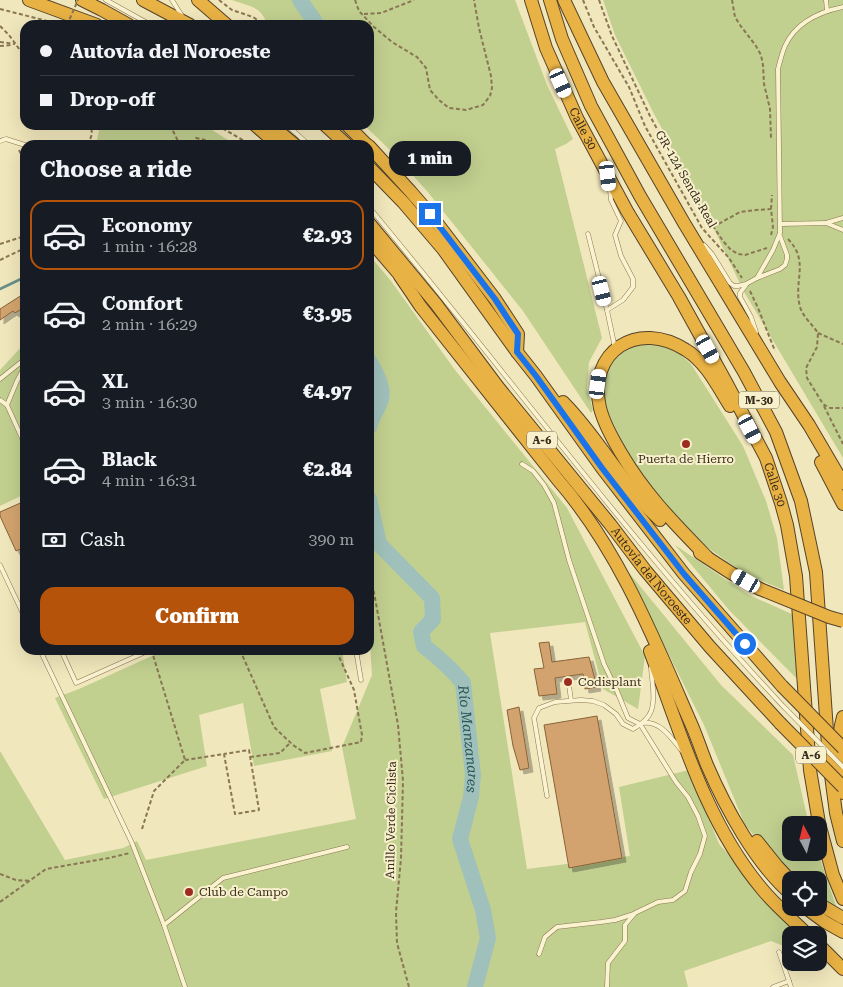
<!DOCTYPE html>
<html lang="en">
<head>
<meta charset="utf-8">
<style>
  body { margin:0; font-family:"Roboto Serif",serif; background:#242831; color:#f1f3f6; height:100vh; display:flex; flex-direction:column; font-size:19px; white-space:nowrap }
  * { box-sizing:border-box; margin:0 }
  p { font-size:16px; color:#9ea1a6 }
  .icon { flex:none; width:28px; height:28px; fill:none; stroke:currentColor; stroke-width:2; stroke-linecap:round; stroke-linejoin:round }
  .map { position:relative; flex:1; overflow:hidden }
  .sheet { position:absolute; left:20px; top:140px; width:354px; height:515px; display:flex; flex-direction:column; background:#171b24; border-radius:15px; box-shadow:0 5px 20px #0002 }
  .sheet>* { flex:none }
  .banner { position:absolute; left:20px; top:20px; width:354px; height:110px; border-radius:15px; box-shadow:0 5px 20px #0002; display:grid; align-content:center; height:110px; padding:0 20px; background:#171b24 }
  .needle { width:32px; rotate:353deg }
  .tools { position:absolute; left:782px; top:816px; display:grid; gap:10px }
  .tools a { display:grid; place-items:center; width:45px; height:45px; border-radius:10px; background:#171b24; box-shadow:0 5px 20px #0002; font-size:25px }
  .end { position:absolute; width:22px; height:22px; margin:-11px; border:6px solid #1a73e8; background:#fff; box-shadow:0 0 0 2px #fff }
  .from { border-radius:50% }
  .bubble { position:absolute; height:35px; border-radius:15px; background:#171b24; box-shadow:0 5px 20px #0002; font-size:16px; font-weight:800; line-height:35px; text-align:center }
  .car { position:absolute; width:15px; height:30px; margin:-15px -8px; border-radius:6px; box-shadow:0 0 4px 1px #0007; background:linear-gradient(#fff 24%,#345 0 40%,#fff 0 76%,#345 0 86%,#fff 0) }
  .banner b { display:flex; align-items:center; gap:18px; height:48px; font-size:19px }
  .banner b+b { border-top:1px solid #363941 }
  .banner i { width:12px; height:12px; background:#f1f3f6 }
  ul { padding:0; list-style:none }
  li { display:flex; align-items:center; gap:15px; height:70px; margin:0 10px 8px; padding:0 10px; border:2px solid transparent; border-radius:15px }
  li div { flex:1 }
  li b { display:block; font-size:19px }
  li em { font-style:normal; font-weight:800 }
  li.active { border-color:#b45309 }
  li>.icon { width:45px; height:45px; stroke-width:1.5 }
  h2 { padding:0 20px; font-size:22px; line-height:60px }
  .pay { display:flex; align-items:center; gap:12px; height:55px; padding:0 20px; font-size:19px }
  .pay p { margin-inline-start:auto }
  .button { display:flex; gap:10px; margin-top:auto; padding:10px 20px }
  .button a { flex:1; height:58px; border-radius:15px; background:#b45309; color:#fff; font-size:20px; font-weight:800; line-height:58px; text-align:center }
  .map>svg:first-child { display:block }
  .green { fill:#c1cf8f }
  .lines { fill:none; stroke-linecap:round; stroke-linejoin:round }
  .stream { stroke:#678f8a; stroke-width:2.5 }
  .river { stroke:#a0c1bb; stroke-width:16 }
  .building { fill:#d2a36e; stroke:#8a6238; filter:url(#shadow) }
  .lane-casing { stroke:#897654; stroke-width:5 }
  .highway-casing { stroke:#564329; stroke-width:14 }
  .path { stroke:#897654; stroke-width:2; stroke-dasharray:4 2.5; stroke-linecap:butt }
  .lane { stroke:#fbf3cf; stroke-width:4 }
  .highway { stroke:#e9b244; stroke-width:12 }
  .lane-bridge-casing { stroke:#897654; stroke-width:5; stroke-linecap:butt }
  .highway-bridge-casing { stroke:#564329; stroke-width:14; stroke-linecap:butt }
  .path-bridge { stroke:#897654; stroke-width:2; stroke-dasharray:4 2.5; stroke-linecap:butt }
  .lane-bridge { stroke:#fbf3cf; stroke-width:4 }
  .highway-bridge { stroke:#e9b244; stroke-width:12 }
  .route { stroke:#1a73e8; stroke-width:6 }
  .poi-dot { fill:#9d2c20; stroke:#f8f0cc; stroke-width:2 }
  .labels { text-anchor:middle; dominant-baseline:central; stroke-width:4; stroke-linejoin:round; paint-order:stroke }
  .shield { fill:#f8f0cc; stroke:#71664f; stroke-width:1 }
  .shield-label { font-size:11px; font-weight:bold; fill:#372b1a }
  .street-label { font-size:12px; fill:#372b1a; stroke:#f8f0cc }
  .poi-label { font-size:12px; fill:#372b1a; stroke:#f8f0cc; text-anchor:start }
  .water-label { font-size:14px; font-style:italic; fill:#285658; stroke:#f8f0cc }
</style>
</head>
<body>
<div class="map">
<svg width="843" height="987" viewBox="0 0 843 987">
  <defs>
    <filter id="shadow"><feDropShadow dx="4" dy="4" stdDeviation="0" flood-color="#0004"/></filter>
  </defs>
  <rect width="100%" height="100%" fill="#f1e7bc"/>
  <!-- green -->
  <g class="green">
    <path d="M 232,0 L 515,0 L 547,85 L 573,139 L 566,144 L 555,149 L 602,338 L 589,362 L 587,389 L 593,410 L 591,413 L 523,311 L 427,191 L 389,149 L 364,125 L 369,125 L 369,25 L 267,25 C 262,6 248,6 232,0 Z"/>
    <path d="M 603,0 L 843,0 L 843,458 L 743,290 L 700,199 L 687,182 L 667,138 L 654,114 L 615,35 Z"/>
    <path d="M 100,125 L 204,125 L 236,145 L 96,145 Z"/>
    <path d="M 369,255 L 391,281 L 455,370 L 567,508 L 645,656 L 638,709 L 603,689 L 585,622 L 490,633 L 527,869 L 630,856 L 619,787 L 689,770 L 719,844 L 803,935 L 791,935 L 791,949 L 771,941 L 684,971 L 688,987 L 0,987 L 0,751 L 65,860 L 123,848 L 137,841 L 146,860 L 356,819 L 342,747 L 372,675 L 369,627 Z"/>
    <path d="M 25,343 L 25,494 L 0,506 L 0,370 Z"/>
    <path d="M 642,345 C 664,345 675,348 691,364 L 743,446 L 766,501 L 777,538 L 784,590 L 762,581 L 735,567 L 704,545 L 656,495 L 626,451 L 609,414 L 605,401 L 604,385 L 607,371 L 617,355 L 631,347 Z"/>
    <path d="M 675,545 L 749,595 L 794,615 L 799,681 L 729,610 Z"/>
    <path d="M 626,569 L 721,685 L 793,755 L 809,825 L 791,825 L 791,852 L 818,853 L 837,909 L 819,899 L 819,880 L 792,880 L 745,825 L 704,725 Z"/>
    <path d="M 165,650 L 342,650 L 347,682 L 320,689 L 332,751 L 254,766 L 243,703 L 199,715 L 207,766 L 104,799 L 55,698 L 79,689 Z"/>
  </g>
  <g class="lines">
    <!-- stream -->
    <path class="stream" d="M 0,289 L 25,277"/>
    <!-- river -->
    <g class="river">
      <path d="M 300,0 L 317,25"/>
      <path d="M 369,361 C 375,371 386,390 380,402 C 377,410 371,418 369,427"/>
      <path id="s1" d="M 369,499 L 379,544 L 432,598 L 433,619 L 421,632 L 424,646 C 438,657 452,669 463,683 L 473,775 L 471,797 L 460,839 L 483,910 L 488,938 L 475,987"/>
    </g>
  </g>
  <!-- building -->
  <g class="building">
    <path d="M 25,293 L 25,307 L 15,313 L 13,311 L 0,320 L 0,309 Z"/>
    <path d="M 25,501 L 25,547 L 16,551 L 0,516 L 0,512 Z"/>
    <path d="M 549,642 L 552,662 L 589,657 L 597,687 L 585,689 L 583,674 L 555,678 L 557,694 L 539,696 L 534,669 L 544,668 L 539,643 Z"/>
    <path d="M 519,707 L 529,768 L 520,770 L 513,746 L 507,710 Z"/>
    <path d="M 597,716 L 622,858 L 569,868 L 544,725 Z"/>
  </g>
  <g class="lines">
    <defs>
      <g id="lane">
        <path d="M 106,0 L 151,25"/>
        <path d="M 172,0 L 182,16"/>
        <path d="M 826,0 L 827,10"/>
        <path d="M 287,125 L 309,145"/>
        <path d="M 0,141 L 6,139 L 25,145"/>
        <path d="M 610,190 L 611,200 L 621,221 L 615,235 L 621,256 L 633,279 L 633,287 L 623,300 L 607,310 L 615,348"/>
        <path d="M 369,207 C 507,373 635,548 783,706"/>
        <path d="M 826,223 L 843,218"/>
        <path d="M 781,224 L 826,223 L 843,230"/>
        <path d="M 588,234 L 607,310"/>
        <path d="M 704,245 L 712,254 L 730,283 L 734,286 L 738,286 L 746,284 L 757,278 L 780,269 L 785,265 L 787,259 L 787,255 L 780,236"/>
        <path d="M 757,278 L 773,250 L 780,233 L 778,69 C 780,61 782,53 785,46 C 796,22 819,12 843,7"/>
        <path d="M 746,285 L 740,293 L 740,297 L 751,317 L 756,332"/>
        <path d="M 25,366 L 17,381 L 7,405 L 25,445"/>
        <path d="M 0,379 L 25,359"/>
        <path d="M 0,400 L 7,405"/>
        <path d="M 522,464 L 533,471 L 544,485 L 554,503 L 569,560 L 604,664 L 617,691 L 628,718 L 640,724 L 676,782 L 688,797 L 698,816 L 705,836 L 700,854 L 691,872 L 685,891 L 673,900 L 658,902 L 635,913 L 625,925 L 625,941 L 608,963 L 607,987"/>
        <path d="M 0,565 L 25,618"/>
        <path d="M 25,567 L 24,568 L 25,571"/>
        <path d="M 40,650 L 132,843 L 164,925 L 185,987"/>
        <path d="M 61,650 L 76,683 L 150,650"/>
        <path d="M 356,650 L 361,680"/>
        <path d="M 569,685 L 571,700"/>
        <path d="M 643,723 C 660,720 672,739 682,751"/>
        <path d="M 547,796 L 534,718 L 539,708 L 555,702 L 581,700 L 593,701 L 604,705 L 616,714 L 623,724 L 633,729 C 638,726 643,723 646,719 C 658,708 652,683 651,668"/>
        <path d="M 164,925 L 223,878 L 347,847"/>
        <path d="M 779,952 L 791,987"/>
        <path d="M 539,954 L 545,937 L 557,927 L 601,922 L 615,920 L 634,914"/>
        <path d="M 773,987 L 789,981"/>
      </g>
      <g id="highway">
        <path d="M 29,0 L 97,25"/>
        <path d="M 82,0 L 102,10 L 129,25"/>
        <path d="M 143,0 L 190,25"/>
        <path d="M 198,0 L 227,25"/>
        <path id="s2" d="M 531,0 L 546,48 L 577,118 L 627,211 L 679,297 L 727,384 L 766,458 L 781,503 L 787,525 L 796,576 L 810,770 L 819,823 L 833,875 L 843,899"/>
        <path d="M 550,0 L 562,39 L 591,106 L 640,196 L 744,372 L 776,432 L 801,501 L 816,572 L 829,760 L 836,813 L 843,841"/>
        <path d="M 564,0 L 603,82 L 684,223 L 780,382 L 809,425 L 843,483"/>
        <path d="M 255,125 L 278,145"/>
        <path d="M 271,125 L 295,145"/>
        <path d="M 325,125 L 347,145"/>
        <path d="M 347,125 L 367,145"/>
        <path d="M 369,146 L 411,192 L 430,214 L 495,299 L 518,334 L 517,352"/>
        <path d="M 369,167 L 403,202 L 443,249 L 517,352 L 536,376 L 602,468 L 684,574 L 782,686"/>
        <path id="s3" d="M 369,223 L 436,304 L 498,387 L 610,524 L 645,570 L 710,647 L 780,723"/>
        <path d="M 369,239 L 405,281"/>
        <path d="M 400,276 L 421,307 L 558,480 C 618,549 653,636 689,719 C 696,734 701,750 707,765 C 725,807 756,864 791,894"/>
        <path d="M 563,402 C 599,438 622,485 660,520"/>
        <path d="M 821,462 L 843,504"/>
        <path d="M 700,553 L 731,573 L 760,589"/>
        <path d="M 707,557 C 674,523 645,494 621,453 C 612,438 604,424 600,408 C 587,351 638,319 686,350 C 706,362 718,387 730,406"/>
        <path d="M 650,651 C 680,731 706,823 762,889 C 776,906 793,920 808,935"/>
        <path d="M 843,717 C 836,741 838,768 843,793"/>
        <path d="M 757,841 L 777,866 L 791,881"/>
        <path d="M 819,904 L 843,918"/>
        <path d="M 806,908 L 825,922 L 843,932"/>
        <path d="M 819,945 L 843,969"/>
      </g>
    </defs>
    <!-- lane casing -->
    <use href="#lane" class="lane-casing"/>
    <!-- highway casing -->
    <use href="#highway" class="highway-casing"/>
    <!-- path -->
    <g class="path">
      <path d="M 219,0 L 232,10 L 253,17 L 256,19 L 258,25"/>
      <path d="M 355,0 L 359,11 L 374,27 L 392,42 L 417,57 L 426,68 L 430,90 L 439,100 L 449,108 L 466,110 L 483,105 L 490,96 L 492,88 L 491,76 L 479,28 L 474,0"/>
      <path d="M 583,0 L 594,27 L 629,87 L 645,126 L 702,228 L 729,258 L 742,278"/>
      <path d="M 599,0 L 612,36 L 650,116 L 663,140 L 684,184 L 695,199 L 723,241 L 731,250 L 738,254 L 745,255 L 767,248"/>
      <path d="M 732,0 L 735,17 L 740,25 L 756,46 L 761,55 L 763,65 L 764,84 L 770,109 L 771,138"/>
      <path d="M 0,9 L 63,25"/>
      <path d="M 364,14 L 381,13 L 414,0"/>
      <path d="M 0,26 L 9,35 L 25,57"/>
      <path d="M 0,42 L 15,44"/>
      <path d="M 0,46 L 12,45"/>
      <path d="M 170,125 L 180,145"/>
      <path d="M 217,125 L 251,145"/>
      <path d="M 88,145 L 92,134 L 91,125"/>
      <path d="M 196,145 L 196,138 L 228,145"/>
      <path d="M 19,150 L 25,162"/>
      <path d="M 771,209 L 772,195"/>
      <path d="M 713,227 L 740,212 L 756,210 L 771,209 L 773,227 L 771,235"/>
      <path d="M 788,239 C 810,262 793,280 800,307 C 803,317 812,324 818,333 L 817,347 L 806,368 L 807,378 L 823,404 L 830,408 L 843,408"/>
      <path d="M 0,244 L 25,236"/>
      <path d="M 0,260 L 25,248"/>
      <path d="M 750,291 L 758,308 L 775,351"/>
      <path d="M 818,333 L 843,344"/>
      <path d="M 824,406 L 843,444"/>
      <path d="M 369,565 L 398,725 L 403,781 L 401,858 L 396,912 L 397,943 L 409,987"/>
      <path d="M 240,650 L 274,727 L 293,745 L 305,753 L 361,742 L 362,735 L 354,690 L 336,650"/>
      <path d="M 250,757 L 280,753 L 290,743"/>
      <path d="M 185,760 L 224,754 L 235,814 L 259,810 L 249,750 L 224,754"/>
      <path d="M 142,829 L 154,791 L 185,760 L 153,655"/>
      <path d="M 0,874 L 16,880 L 31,881"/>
      <path d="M 0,902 L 46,869 L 109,858 L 130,853"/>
    </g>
    <!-- lane -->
    <use href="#lane" class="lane"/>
    <!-- highway -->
    <use href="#highway" class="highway"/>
    <defs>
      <path id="lane-bridge" d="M 783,706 L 843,767"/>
      <g id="highway-bridge">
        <path d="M 760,589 L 829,617 L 843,621"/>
        <path d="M 782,686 L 843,748"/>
        <path d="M 780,723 L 843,787"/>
      </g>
    </defs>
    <!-- lane-bridge casing -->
    <use href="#lane-bridge" class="lane-bridge-casing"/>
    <!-- highway-bridge casing -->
    <use href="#highway-bridge" class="highway-bridge-casing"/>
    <!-- path-bridge -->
    <path class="path-bridge" d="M 67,25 L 78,0"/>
    <!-- lane-bridge -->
    <use href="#lane-bridge" class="lane-bridge"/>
    <!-- highway-bridge -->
    <use href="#highway-bridge" class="highway-bridge"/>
  </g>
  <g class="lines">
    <!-- route -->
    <path class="route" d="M 430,214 L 495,299 L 510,322 L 518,334 L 517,352 L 536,376 L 602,468 L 684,574 L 745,644"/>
  </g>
  <!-- markers -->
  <g class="poi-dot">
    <circle cx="686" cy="444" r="5"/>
    <circle cx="568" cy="682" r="5"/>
    <circle cx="189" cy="892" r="5"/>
  </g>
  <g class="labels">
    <!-- shield labels -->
    <g class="shield">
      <rect x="739" y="391.5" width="40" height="17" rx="4"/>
      <rect x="527" y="431.5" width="30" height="17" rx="4"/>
      <rect x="796" y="746.5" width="30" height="17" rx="4"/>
    </g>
    <g class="shield-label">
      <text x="759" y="400">M-30</text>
      <text x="542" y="440">A-6</text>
      <text x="811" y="755">A-6</text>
    </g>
    <!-- street labels -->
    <g class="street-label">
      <text stroke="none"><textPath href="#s2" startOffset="139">Calle 30</textPath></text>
      <text transform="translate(686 179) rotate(60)">GR-124 Senda Real</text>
      <text stroke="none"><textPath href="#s2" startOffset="544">Calle 30</textPath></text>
      <text stroke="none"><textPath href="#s3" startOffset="452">Autovía del Noroeste</textPath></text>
      <text transform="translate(391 820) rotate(-89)">Anillo Verde Ciclista</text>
    </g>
    <!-- poi labels -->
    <g class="poi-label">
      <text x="686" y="459" text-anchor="middle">Puerta de Hierro</text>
      <text x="578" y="682">Codisplant</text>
      <text x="199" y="892">Club de Campo</text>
    </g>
    <!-- water labels -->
    <g class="water-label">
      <text stroke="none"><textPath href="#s1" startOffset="285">Río Manzanares</textPath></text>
    </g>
  </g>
</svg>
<div class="tools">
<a><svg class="needle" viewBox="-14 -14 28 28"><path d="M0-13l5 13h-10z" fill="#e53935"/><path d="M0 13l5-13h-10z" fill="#9ea1a6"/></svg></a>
<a><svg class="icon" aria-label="locate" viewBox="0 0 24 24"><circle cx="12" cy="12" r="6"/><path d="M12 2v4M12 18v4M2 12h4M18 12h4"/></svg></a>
<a><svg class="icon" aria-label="layers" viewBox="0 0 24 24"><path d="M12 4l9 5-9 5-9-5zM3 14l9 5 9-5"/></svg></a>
</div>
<i class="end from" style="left:745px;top:644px"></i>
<i class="end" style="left:430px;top:214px"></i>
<div class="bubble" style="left:389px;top:141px;width:82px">1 min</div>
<i class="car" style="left:561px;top:83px;rotate:156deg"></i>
<i class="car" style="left:608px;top:176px;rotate:173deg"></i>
<i class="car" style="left:602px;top:291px;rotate:166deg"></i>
<i class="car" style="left:708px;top:349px;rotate:151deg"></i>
<i class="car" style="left:598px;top:384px;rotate:7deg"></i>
<i class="car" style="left:750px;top:429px;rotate:152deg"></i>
<i class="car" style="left:746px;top:581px;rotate:300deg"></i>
<div class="banner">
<b><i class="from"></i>Autovía del Noroeste</b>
<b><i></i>Drop-off</b>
</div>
<section class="sheet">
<h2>Choose a ride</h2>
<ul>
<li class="active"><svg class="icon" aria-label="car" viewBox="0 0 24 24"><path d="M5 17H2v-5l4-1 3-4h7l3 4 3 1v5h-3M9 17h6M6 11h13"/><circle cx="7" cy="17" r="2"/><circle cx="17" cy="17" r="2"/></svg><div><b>Economy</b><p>1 min · 16:28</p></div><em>€2.93</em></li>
<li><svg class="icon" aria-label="car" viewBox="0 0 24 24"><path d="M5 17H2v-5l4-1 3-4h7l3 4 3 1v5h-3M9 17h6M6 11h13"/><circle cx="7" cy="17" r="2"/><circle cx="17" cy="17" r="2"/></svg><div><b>Comfort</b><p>2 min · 16:29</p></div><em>€3.95</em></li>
<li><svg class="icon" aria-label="car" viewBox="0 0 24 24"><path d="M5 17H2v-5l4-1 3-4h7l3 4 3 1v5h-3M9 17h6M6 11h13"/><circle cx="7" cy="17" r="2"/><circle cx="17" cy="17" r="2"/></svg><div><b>XL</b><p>3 min · 16:30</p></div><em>€4.97</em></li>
<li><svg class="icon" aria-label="car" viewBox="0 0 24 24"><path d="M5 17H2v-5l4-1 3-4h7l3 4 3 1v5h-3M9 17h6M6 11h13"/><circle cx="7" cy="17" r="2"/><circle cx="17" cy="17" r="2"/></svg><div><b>Black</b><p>4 min · 16:31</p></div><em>€2.84</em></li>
</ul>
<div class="pay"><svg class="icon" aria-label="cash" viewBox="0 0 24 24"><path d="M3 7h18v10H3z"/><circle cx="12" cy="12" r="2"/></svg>Cash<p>390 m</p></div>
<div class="button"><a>Confirm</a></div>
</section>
</div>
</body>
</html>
